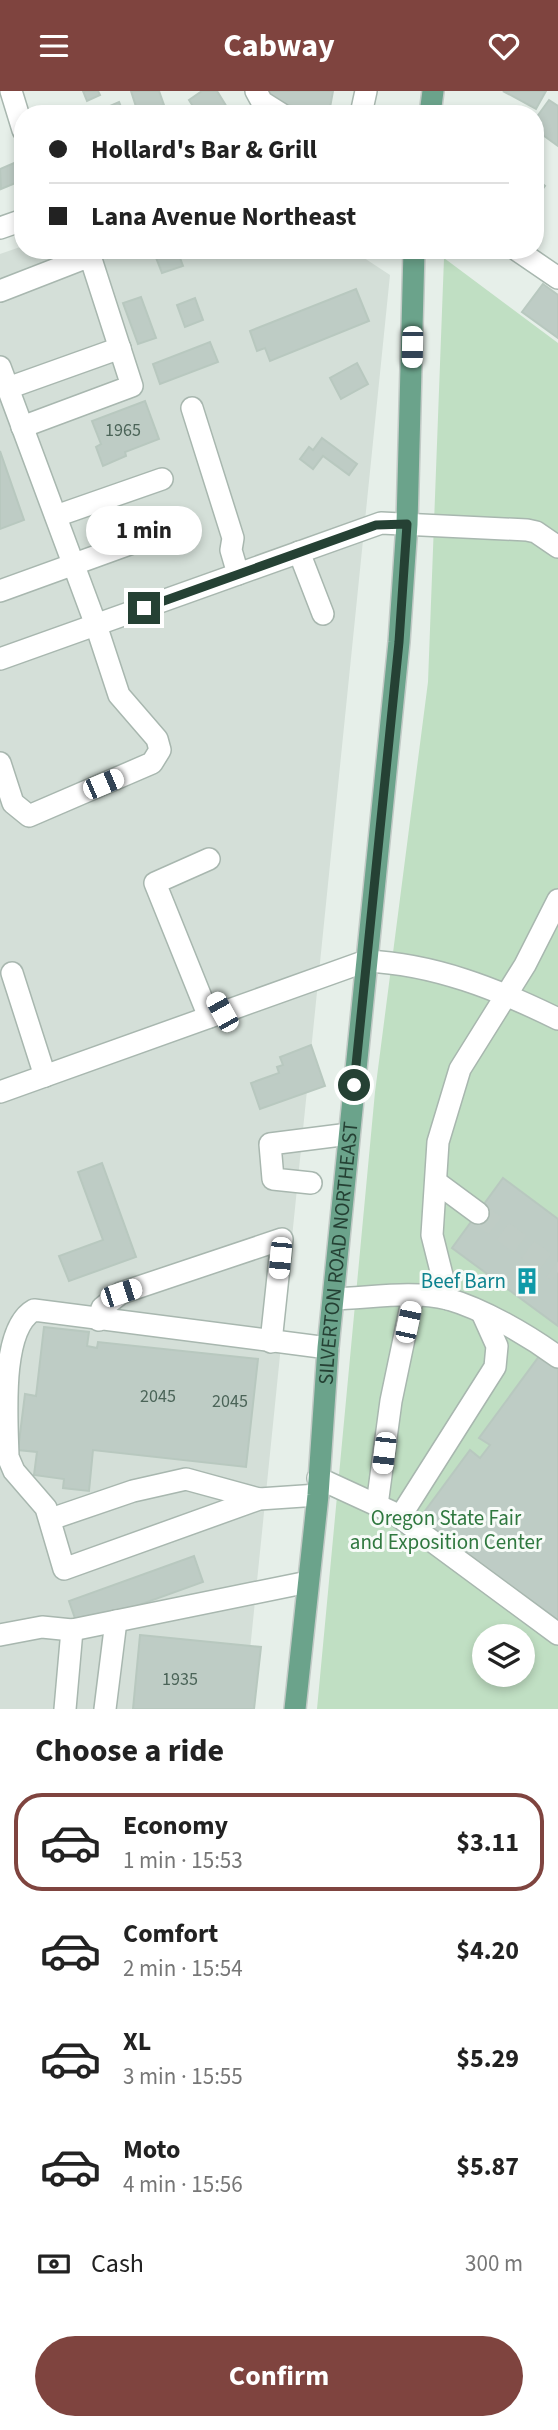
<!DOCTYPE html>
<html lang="en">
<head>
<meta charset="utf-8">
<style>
  body { margin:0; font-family:"Source Sans 3",sans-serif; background:#f2f2f2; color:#222; height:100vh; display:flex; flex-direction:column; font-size:26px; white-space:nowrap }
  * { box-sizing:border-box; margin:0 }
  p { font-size:23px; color:#767676 }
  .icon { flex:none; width:38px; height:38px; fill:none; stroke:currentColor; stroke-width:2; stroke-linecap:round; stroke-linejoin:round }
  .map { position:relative; height:1618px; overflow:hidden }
  .sheet { display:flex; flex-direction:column; background:#fff; flex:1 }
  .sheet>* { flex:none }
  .guide { position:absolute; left:14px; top:14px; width:530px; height:154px; border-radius:28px; box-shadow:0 4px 10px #0003; display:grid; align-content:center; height:154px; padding:0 35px; background:#fff }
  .tools { position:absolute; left:472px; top:1533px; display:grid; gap:14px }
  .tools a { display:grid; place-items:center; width:63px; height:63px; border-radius:50%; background:#fff; box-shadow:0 4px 10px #0003; font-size:35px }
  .end { position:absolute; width:32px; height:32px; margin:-16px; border:9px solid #254134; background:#fff; box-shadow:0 0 0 4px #fff }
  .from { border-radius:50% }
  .bubble { position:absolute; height:49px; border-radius:24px; background:#fff; box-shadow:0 4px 10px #0003; font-size:23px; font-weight:700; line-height:49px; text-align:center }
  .car { position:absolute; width:21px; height:42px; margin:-21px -10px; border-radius:9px; box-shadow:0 0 5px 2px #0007; background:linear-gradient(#fff 24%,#345 0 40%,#fff 0 76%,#345 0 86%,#fff 0) }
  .guide b { display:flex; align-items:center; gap:24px; height:66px; font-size:26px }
  .guide b+b { border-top:2px solid #e0e0e0 }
  .guide i { width:18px; height:18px; background:#222 }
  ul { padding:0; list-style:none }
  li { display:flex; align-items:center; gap:21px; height:98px; margin:0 14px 10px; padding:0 21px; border:4px solid transparent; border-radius:28px }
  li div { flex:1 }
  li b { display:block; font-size:26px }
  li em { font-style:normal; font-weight:700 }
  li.selected { border-color:#7f443f }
  li>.icon { width:63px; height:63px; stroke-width:1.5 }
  h2 { padding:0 35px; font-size:32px; line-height:84px }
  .pay { display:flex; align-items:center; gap:18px; height:77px; padding:0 35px; font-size:26px }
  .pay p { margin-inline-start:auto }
  .cta { display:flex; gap:14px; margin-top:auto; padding:14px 35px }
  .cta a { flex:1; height:80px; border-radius:42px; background:#7f443f; color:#fff; font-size:28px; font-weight:700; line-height:80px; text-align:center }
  header { display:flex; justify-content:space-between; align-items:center; height:91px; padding:0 35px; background:#7f443f; color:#fff; font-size:32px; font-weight:700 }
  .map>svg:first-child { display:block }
  .built { fill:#d4dfd8 }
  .green { fill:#c0dfc3; fill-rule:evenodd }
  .building { fill:#beccc5; stroke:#b8c8bf; stroke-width:2 }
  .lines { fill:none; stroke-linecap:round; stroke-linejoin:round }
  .minor-tunnel { stroke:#bfccc5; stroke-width:21; stroke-dasharray:21 10; stroke-linecap:butt }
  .minor-casing { stroke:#a8b7af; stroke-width:24 }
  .major-casing { stroke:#c2cac6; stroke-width:24 }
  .minor { stroke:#fff; stroke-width:21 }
  .major { stroke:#6ba38b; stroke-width:21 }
  .route { stroke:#254134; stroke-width:9 }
  .labels { text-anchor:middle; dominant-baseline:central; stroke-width:6; stroke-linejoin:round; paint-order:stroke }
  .number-label { font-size:18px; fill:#4b6458 }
  .street-label { font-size:21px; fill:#254134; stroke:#f7fbf8 }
  .culture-label { font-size:21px; fill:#0d838f; stroke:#f7fbf8; text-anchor:end }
  .park-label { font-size:21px; fill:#2f783f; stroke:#f7fbf8 }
</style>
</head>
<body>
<header><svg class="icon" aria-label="menu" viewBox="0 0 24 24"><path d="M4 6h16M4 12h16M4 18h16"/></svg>Cabway<svg class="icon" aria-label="heart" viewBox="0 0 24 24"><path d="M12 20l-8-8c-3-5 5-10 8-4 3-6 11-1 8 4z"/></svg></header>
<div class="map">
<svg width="558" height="1618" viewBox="0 0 558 1618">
  <rect width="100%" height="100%" fill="#e6efe9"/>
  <!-- built -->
  <path class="built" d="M 23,155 L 23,159 L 352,159 L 390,184 L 244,1618 L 0,1618 L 0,163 Z"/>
  <!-- green -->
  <path class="green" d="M 444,167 L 558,252 L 558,1618 L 317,1618 L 375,1001 L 428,591 ZM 485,1545 L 523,1545 L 523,1584 L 485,1584 Z"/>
  <!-- building -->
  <g class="building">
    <path d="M 83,0 L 98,0 L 100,4 L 87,10 Z"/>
    <path d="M 131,0 L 159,0 L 164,14 L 138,22 Z"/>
    <path d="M 202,0 L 217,0 L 230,21 L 198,23 L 189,9 Z"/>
    <path d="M 268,0 L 333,0 L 329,22 L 266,10 Z"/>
    <path d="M 503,0 L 546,0 L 536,18 Z"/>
    <path d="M 549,9 L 558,15 L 558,55 L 536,39 L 536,27 Z"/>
    <path d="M 119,11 L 124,23 L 97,23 L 96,21 Z"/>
    <path d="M 19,70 L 23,89 L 1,98 L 0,78 Z"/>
    <path d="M 536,87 L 545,95 L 536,107 Z"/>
    <path d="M 105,159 L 126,159 L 108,167 Z"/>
    <path d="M 153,159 L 177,159 L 183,175 L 162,182 Z"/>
    <path d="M 543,193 L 558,204 L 558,247 L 522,221 Z"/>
    <path d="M 356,198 L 369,230 L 270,270 L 265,257 L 257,260 L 250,240 Z"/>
    <path d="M 141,206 L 156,247 L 138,253 L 123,212 Z"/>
    <path d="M 195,207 L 203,229 L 185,236 L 177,214 Z"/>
    <path d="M 210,251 L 218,271 L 160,293 L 153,273 Z"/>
    <path d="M 357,272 L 368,293 L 341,308 L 330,287 Z"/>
    <path d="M 145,310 L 159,348 L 125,361 L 126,365 L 103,375 L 96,356 L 101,353 L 92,330 Z"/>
    <path d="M 322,347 L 357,373 L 349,384 L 323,365 L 313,378 L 300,368 L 309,356 L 313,359 Z"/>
    <path d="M 0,360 L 24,429 L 0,438 Z"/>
    <path d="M 311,954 L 325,995 L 260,1018 L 251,992 L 279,982 L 277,976 L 283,974 L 280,966 Z"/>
    <path d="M 102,1072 L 136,1166 L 69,1190 L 59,1165 L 103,1149 L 78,1081 Z"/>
    <path d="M 503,1087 L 558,1128 L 558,1235 L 452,1157 Z"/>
    <path d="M 44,1236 L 89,1241 L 87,1255 L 97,1257 L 98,1251 L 258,1268 L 246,1376 L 93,1359 L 89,1400 L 63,1397 L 64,1388 L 34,1384 L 37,1361 L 18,1359 L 25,1303 L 36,1305 Z"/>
    <path d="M 540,1264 L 558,1278 L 558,1530 L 419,1428 L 470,1359 L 480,1367 L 490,1354 L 479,1347 Z"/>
    <path d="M 194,1465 L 203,1491 L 78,1536 L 69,1510 Z"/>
    <path d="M 140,1544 L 261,1556 L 254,1618 L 133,1618 Z"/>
  </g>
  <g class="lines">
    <!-- minor-tunnel -->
    <path class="minor-tunnel" d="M 478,1122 L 558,1181"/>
    <defs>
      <g id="minor">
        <path d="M 11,0 L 23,39"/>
        <path d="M 256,0 L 262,11 L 281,23"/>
        <path d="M 361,23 L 366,0"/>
        <path d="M 0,137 L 23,129"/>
        <path d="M 517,159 L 558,187"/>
        <path d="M 0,200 L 90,165 L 132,295 L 22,336"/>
        <path d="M 0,276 L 96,534 L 119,604 L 157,648 L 160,659 L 152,672 L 29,725 L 13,712 L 0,672"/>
        <path d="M 8,297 L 120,257"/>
        <path d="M 192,317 L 233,447 L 231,459 L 238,483"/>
        <path d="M 56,425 L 162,388"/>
        <path d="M 299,461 L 323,523"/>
        <path d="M 0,500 L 174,437"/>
        <path d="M 0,568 L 381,432 L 527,439 L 536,441 L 558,456"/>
        <path d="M 209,768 L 155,792 L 209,926"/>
        <path d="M 12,882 L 45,985"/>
        <path d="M 0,1001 L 366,870 C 434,873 497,898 558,928"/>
        <path d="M 436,1091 L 478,1122"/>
        <path d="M 311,1092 L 273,1088 L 270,1053 L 349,1043"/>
        <path d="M 334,1208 C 370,1207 413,1199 448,1208 C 483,1218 528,1244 558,1266"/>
        <path d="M 448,1208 L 432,1144 L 438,1051 L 460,978 L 525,874 L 558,809"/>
        <path d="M 99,1229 L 102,1217 L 121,1202 L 282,1148 L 271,1251"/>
        <path d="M 318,1387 L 394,1422 L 558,1543"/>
        <path d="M 318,1404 L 259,1408 L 64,1478 L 46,1417 L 14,1380 L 8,1366 C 7,1327 0,1238 34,1219 L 328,1257"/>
        <path d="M 377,1414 L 391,1310 L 413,1205"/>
        <path d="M 400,1426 L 495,1276 L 497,1255 L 483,1224"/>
        <path d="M 51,1428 L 133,1400 L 186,1388 L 259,1408"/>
        <path d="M 0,1544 L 42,1536 L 72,1539 L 308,1491"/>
        <path d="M 65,1618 L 72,1539"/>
        <path d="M 105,1618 L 116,1530"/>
      </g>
      <g id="major">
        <path d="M 430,23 L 433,0"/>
        <path id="s1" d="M 295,1618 L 318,1404 L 328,1257 L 399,551 L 407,433 L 414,159"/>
      </g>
    </defs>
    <!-- minor casing -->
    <use href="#minor" class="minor-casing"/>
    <!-- major casing -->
    <use href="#major" class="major-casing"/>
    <!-- minor -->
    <use href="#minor" class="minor"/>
    <!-- major -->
    <use href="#major" class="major"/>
  </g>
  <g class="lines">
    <!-- route -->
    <path class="route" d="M 144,517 L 376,434 L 407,433 L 399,551 L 354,994"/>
  </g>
  <!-- icons -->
  <defs>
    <symbol id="building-bare" viewBox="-9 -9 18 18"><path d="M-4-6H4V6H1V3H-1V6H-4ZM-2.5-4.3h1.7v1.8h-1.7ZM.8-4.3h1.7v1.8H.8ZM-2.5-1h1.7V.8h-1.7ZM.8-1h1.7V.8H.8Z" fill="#0f9aa8" stroke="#f7fbf8" stroke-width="2.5" paint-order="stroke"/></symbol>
  </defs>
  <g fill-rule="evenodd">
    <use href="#building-bare" x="508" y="1171" width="38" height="38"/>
  </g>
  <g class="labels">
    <!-- number labels -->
    <g class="number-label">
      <text x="123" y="339">1965</text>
      <text x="158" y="1305">2045</text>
      <text x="230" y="1310">2045</text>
      <text x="180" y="1588">1935</text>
    </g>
    <!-- street labels -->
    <g class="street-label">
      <text stroke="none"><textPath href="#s1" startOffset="458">SILVERTON ROAD NORTHEAST</textPath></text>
    </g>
    <!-- culture labels -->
    <g class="culture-label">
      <text x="506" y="1190">Beef Barn</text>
    </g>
    <!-- park labels -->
    <g class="park-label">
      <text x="446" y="1427">Oregon State Fair<tspan x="446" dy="24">and Exposition Center</tspan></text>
    </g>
  </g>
</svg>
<div class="tools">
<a><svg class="icon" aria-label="layers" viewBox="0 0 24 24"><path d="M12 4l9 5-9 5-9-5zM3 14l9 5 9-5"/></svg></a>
</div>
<i class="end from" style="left:354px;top:994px"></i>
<i class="end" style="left:144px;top:517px"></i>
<div class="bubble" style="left:86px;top:415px;width:116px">1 min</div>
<i class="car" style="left:412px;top:256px;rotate:181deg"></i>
<i class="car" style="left:103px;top:693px;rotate:67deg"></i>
<i class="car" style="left:222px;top:921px;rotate:331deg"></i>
<i class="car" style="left:280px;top:1167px;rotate:185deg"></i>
<i class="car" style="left:121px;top:1202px;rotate:72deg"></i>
<i class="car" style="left:408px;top:1231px;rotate:12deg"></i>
<i class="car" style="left:384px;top:1362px;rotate:187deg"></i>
<div class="guide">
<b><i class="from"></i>Hollard's Bar &amp; Grill</b>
<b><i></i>Lana Avenue Northeast</b>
</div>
</div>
<section class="sheet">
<h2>Choose a ride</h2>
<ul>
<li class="selected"><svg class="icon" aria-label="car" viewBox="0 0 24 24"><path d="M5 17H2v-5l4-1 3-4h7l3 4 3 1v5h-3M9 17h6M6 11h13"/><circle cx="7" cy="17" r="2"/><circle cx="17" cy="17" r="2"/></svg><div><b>Economy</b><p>1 min · 15:53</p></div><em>$3.11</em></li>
<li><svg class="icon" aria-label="car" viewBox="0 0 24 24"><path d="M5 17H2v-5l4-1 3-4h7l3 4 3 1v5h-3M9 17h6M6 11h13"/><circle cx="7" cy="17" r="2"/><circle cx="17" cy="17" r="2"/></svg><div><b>Comfort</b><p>2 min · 15:54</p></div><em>$4.20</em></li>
<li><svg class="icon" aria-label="car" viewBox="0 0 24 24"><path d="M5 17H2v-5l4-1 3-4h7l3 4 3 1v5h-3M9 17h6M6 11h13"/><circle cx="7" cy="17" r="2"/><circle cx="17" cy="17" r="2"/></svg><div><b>XL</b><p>3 min · 15:55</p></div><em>$5.29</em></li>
<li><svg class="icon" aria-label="car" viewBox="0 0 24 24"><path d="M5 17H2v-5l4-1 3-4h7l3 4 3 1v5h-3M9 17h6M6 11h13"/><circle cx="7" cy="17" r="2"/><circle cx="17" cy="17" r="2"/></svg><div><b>Moto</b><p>4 min · 15:56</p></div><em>$5.87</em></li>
</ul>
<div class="pay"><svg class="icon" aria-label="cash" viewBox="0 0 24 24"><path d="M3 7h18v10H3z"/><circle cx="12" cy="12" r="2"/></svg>Cash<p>300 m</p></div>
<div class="cta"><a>Confirm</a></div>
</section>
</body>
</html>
